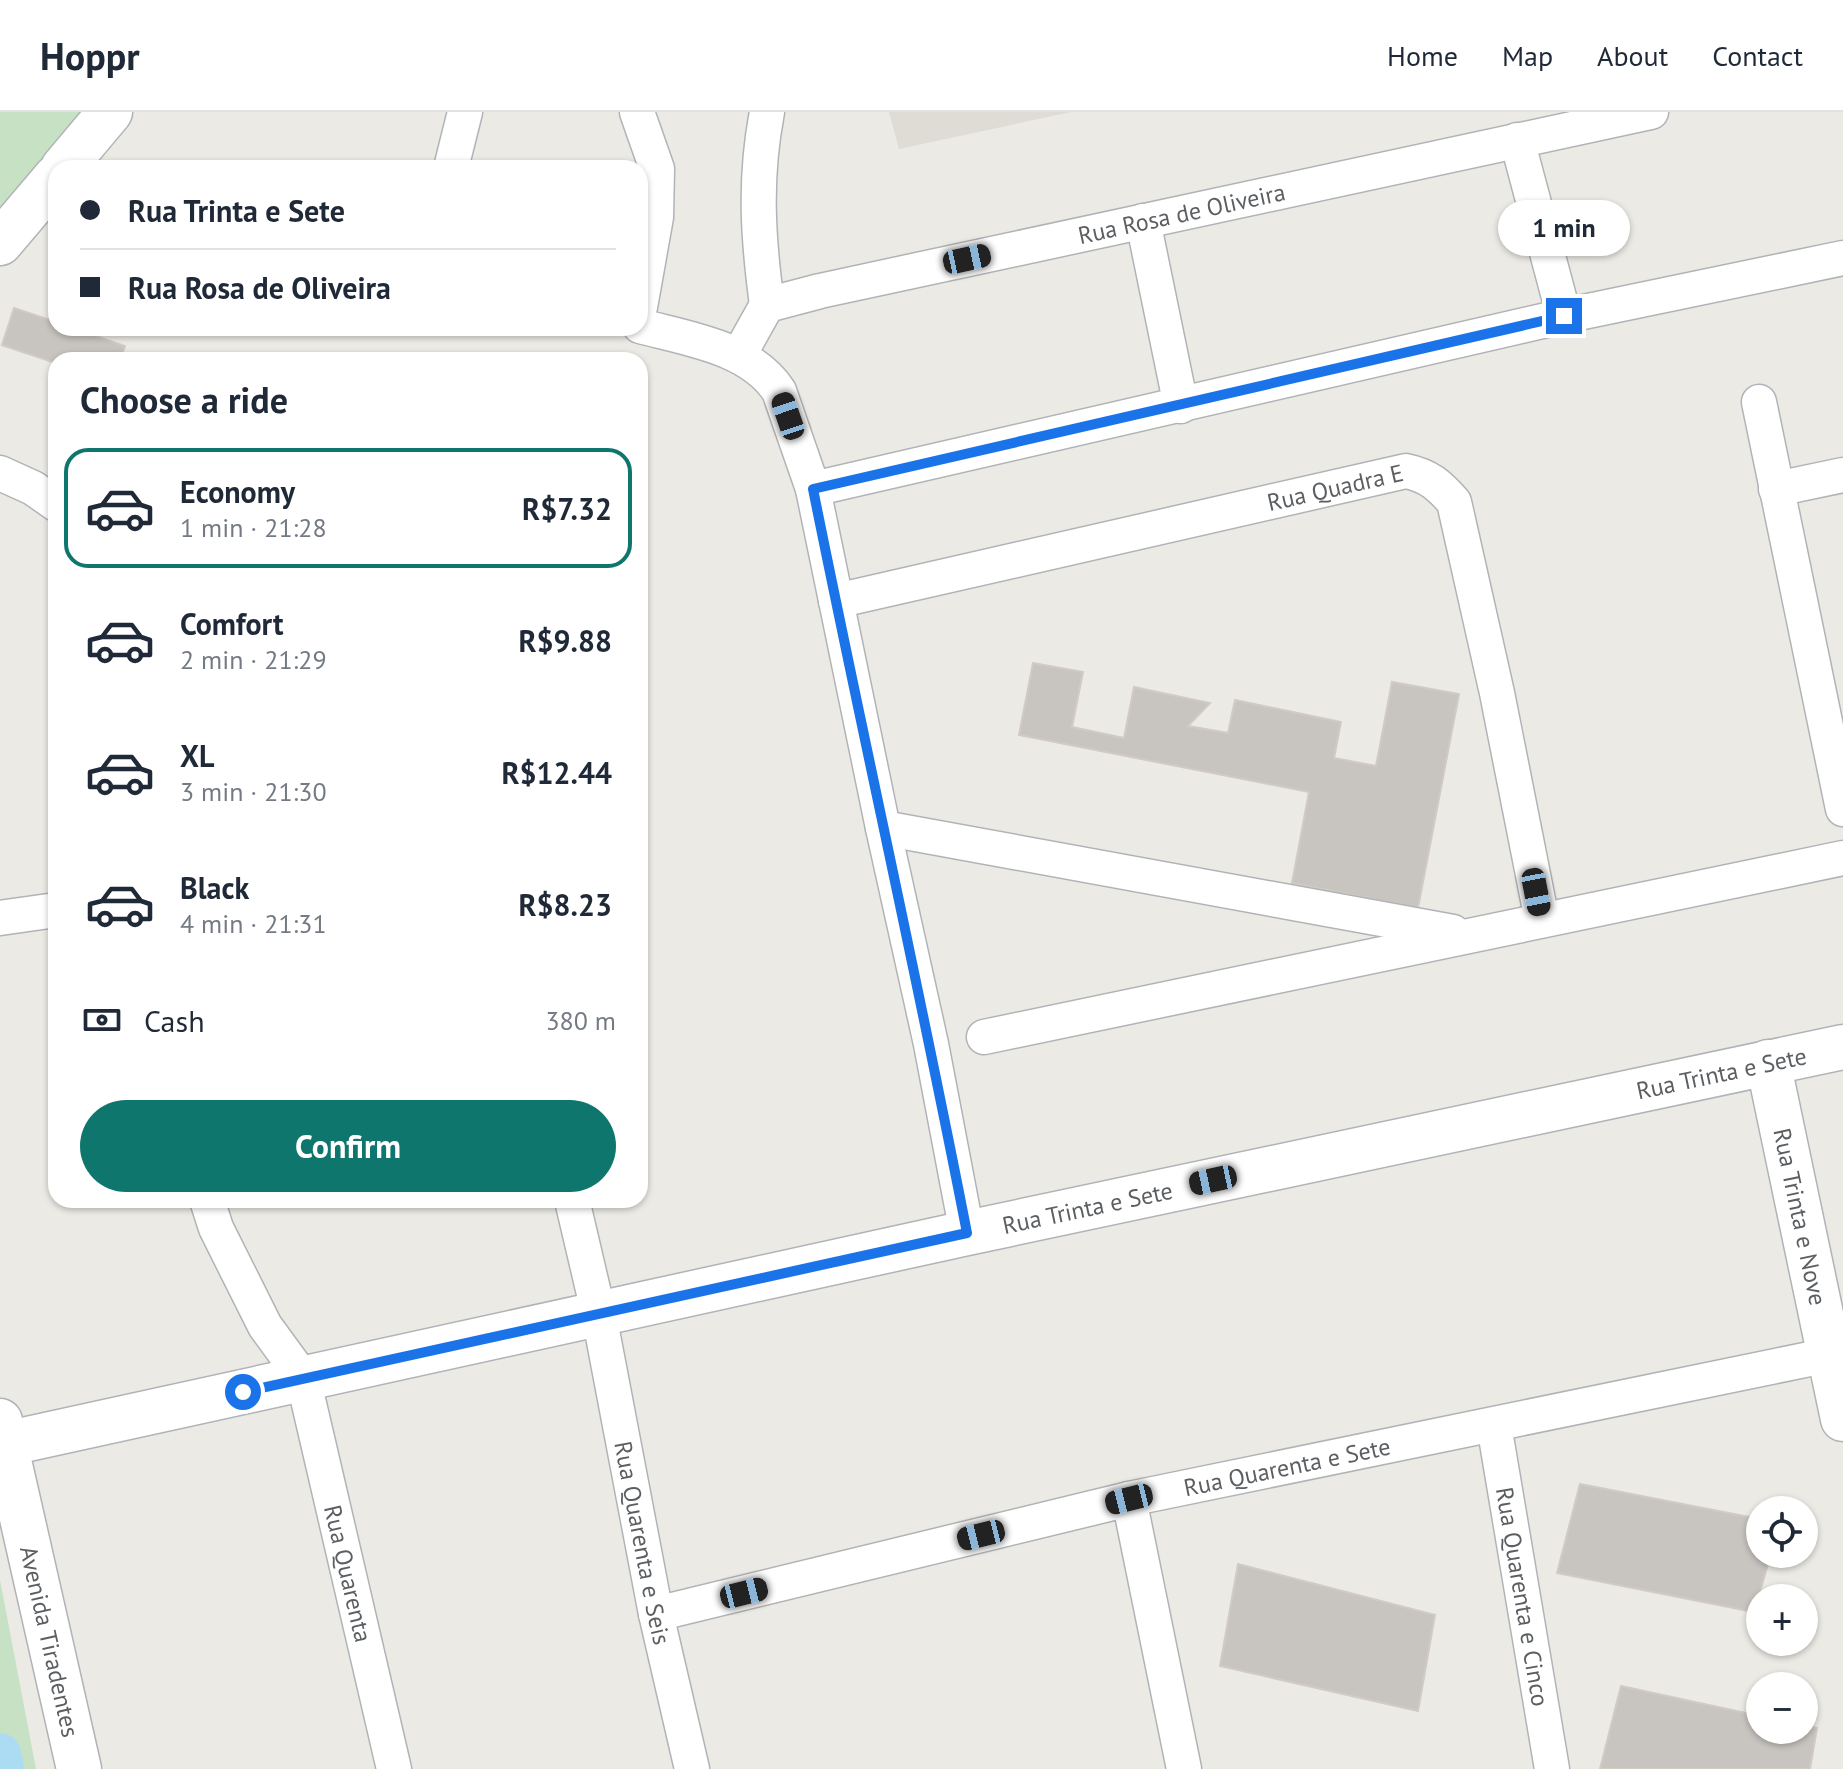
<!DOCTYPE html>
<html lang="en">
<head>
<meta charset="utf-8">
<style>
  body { margin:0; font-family:"PT Sans",sans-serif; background:#f6f6f7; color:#1f2937; height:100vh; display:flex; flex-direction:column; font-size:30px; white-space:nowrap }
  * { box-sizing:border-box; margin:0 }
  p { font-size:26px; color:#747a83 }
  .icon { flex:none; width:44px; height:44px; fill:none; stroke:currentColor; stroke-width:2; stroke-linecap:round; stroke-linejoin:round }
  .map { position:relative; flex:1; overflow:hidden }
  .details { position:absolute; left:48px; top:240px; width:600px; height:856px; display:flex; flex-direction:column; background:#fff; border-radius:24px; box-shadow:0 2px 6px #0004 }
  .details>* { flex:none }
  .banner { position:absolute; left:48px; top:48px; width:600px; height:176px; border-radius:24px; box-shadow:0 2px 6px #0004; display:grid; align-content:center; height:176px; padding:0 32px; background:#fff }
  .fabs { position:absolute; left:1746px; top:1384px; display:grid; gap:16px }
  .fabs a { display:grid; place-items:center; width:72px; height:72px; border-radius:50%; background:#fff; box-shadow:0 2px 6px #0004; font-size:40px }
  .end { position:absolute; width:36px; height:36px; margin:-18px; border:10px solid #1a73e8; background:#fff; box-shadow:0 0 0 4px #fff }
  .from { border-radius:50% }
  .bubble { position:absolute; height:56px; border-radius:28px; background:#fff; box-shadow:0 2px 6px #0004; font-size:26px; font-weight:700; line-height:56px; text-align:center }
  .car { position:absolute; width:24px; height:48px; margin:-24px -12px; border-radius:10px; box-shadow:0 0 6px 2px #0007; background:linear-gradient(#222 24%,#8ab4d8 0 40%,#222 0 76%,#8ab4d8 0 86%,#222 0) }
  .banner b { display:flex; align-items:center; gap:28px; height:76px; font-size:30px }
  .banner b+b { border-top:2px solid #e0e1e3 }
  .banner i { width:20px; height:20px; background:#1f2937 }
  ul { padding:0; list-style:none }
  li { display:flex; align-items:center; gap:24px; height:120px; margin:0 16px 12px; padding:0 16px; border:4px solid transparent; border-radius:24px }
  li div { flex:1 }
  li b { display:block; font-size:30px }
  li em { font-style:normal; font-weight:700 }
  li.active { border-color:#0f766e }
  li>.icon { width:72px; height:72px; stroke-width:1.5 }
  h2 { padding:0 32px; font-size:36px; line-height:96px }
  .pay { display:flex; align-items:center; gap:20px; height:88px; padding:0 32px; font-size:30px }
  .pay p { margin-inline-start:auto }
  .primary-button { display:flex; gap:16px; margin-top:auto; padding:16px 32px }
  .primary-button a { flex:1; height:92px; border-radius:48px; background:#0f766e; color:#fff; font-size:32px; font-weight:700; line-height:92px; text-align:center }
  header { display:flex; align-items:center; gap:48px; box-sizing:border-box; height:112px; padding:0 40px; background:#fff; border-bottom:2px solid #e0e1e3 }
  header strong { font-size:38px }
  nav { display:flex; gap:44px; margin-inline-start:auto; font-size:28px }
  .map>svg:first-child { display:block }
  .education { fill:#dfdbd5 }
  .green { fill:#c6e1c3 }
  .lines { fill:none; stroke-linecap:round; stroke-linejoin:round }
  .canal { stroke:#acdbf4; stroke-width:42 }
  .building { fill:#c8c5c0; stroke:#d0cbc3; stroke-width:2 }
  .street-casing { stroke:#b1b4b7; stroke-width:37 }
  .secondary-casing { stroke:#b0b3b7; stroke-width:47 }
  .street { stroke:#fff; stroke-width:34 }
  .secondary { stroke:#fff; stroke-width:44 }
  .route { stroke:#1a73e8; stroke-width:10 }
  .labels { text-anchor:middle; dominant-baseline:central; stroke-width:8; stroke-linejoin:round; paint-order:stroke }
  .street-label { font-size:24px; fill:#5c5f62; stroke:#fff }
</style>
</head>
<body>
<header>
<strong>Hoppr</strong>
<nav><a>Home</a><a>Map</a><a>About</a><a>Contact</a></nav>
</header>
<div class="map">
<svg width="1843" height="1657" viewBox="0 0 1843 1657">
  <rect width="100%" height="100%" fill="#eceae4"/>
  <!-- education -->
  <path class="education" d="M 889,0 L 1071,0 L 899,37 Z"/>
  <!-- green -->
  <g class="green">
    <path d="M 0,0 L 82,0 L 0,96 Z"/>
    <path d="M 0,1468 L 36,1657 L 0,1657 Z"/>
  </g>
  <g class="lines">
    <!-- canal -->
    <path class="canal" d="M 0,1642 L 3,1657"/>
  </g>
  <!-- building -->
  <g class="building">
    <path d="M 14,196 L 56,210 L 56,216 L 73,216 L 125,234 L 120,248 L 56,248 L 56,251 L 2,233 Z"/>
    <path d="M 1033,551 L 1083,560 L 1072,615 L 1124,626 L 1134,575 L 1210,591 L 1188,614 L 1228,621 L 1235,588 L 1341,610 L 1334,646 L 1376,654 L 1392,570 L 1459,582 L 1418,796 L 1292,771 L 1309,680 L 1019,623 Z"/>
    <path d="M 1580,1372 L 1760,1407 L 1760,1442 L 1771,1442 L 1754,1500 L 1557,1461 Z"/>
    <path d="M 1238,1452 L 1435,1503 L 1418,1599 L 1220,1554 Z"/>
    <path d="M 1621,1574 L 1760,1604 L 1760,1618 L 1804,1618 L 1804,1613 L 1817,1616 L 1810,1657 L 1600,1657 Z"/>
  </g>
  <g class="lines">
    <defs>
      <g id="street">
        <path d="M 637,0 L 657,57 L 656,105 L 640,195"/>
        <path d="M 1517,28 L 1564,204"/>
        <path d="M 451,56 L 465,0"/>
        <path d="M 1143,109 L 1181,294"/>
        <path d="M 767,193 C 758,126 754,68 767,0"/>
        <path d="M 640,214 C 688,227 750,235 779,279 L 813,377 L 883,716 L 931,932 L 967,1121"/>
        <path id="s1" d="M 739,243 L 767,193 L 820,179 L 1651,0"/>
        <path d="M 1759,290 L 1843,697"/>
        <path d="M 0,361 L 33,376 L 56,392"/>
        <path d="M 813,377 L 1564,204 L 1843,146"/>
        <path d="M 1776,377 L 1843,363"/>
        <path id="s2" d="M 836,489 L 1406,359 C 1429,364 1439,373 1454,390 L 1497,581 L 1542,808"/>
        <path d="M 883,716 L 1453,820"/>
        <path d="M 0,806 L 56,798"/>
        <path d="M 984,925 L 1843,746"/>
        <path id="s3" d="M 207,1088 L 216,1116 L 265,1214 L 303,1266 L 394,1657"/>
        <path id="s4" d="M 572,1088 L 599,1203 L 656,1502 L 692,1657"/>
        <path id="s5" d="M 1494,1313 L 1552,1657"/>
        <path d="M 1129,1387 L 1184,1657"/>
        <path id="s6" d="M 656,1502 L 1129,1387 L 1829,1243"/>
      </g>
      <g id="secondary">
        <path d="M 63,56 L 110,0"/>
        <path d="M 0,131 L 56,65"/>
        <path id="s7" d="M 1768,950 L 1843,1307"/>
        <path id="s8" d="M 0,1309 L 79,1657"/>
        <path id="s9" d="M 5,1332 L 967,1121 L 1843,935"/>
      </g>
    </defs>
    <!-- street casing -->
    <use href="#street" class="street-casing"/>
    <!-- secondary casing -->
    <use href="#secondary" class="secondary-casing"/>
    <!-- street -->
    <use href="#street" class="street"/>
    <!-- secondary -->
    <use href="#secondary" class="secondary"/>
  </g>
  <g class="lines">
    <!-- route -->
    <path class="route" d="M 243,1280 L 967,1121 C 919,873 863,626 813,377 L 1564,204"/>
  </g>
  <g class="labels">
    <!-- street labels -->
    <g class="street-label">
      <text stroke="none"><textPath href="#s1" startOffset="482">Rua Rosa de Oliveira</textPath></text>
      <text stroke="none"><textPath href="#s2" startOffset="512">Rua Quadra E</textPath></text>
      <text stroke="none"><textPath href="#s9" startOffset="1756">Rua Trinta e Sete</textPath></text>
      <text stroke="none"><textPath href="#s9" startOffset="1108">Rua Trinta e Sete</textPath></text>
      <text stroke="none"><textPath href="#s7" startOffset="158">Rua Trinta e Nove</textPath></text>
      <text stroke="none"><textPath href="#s6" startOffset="648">Rua Quarenta e Sete</textPath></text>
      <text stroke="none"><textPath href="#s4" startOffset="350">Rua Quarenta e Seis</textPath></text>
      <text stroke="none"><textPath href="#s3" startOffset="404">Rua Quarenta</textPath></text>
      <text stroke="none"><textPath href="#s5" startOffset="174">Rua Quarenta e Cinco</textPath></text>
      <text stroke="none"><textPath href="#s8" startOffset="226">Avenida Tiradentes</textPath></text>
    </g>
  </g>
</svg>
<div class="fabs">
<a><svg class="icon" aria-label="locate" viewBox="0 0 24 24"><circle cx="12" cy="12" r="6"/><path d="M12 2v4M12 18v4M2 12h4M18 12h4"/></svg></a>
<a>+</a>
<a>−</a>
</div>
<i class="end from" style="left:243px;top:1280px"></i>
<i class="end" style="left:1564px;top:204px"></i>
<div class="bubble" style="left:1498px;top:88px;width:132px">1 min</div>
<i class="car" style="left:967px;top:147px;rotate:78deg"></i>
<i class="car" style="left:788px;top:304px;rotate:341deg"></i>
<i class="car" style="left:1536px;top:780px;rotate:169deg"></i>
<i class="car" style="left:1213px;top:1068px;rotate:258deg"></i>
<i class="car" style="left:1129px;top:1387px;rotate:256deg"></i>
<i class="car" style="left:981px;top:1423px;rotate:256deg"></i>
<i class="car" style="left:744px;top:1481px;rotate:76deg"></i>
<div class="banner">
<b><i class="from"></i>Rua Trinta e Sete</b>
<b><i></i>Rua Rosa de Oliveira</b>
</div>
<section class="details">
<h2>Choose a ride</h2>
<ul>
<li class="active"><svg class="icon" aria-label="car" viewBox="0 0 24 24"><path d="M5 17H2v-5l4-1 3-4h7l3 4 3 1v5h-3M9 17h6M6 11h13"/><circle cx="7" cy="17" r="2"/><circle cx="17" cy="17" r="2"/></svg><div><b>Economy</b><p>1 min · 21:28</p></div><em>R$7.32</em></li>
<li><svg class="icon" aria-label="car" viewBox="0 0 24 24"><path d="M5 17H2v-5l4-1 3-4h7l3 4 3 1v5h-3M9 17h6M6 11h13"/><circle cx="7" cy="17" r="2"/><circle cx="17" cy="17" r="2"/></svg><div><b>Comfort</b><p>2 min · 21:29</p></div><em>R$9.88</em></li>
<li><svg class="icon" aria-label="car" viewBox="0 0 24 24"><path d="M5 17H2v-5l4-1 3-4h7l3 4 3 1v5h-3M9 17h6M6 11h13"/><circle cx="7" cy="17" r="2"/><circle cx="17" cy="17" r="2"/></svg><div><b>XL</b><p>3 min · 21:30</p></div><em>R$12.44</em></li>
<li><svg class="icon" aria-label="car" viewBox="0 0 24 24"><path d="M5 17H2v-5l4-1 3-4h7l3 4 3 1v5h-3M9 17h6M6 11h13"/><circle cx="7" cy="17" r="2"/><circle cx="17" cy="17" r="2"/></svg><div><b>Black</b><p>4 min · 21:31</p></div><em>R$8.23</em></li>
</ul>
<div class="pay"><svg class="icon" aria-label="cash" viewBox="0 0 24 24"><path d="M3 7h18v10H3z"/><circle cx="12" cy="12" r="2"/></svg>Cash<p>380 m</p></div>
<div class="primary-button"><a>Confirm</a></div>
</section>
</div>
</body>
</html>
